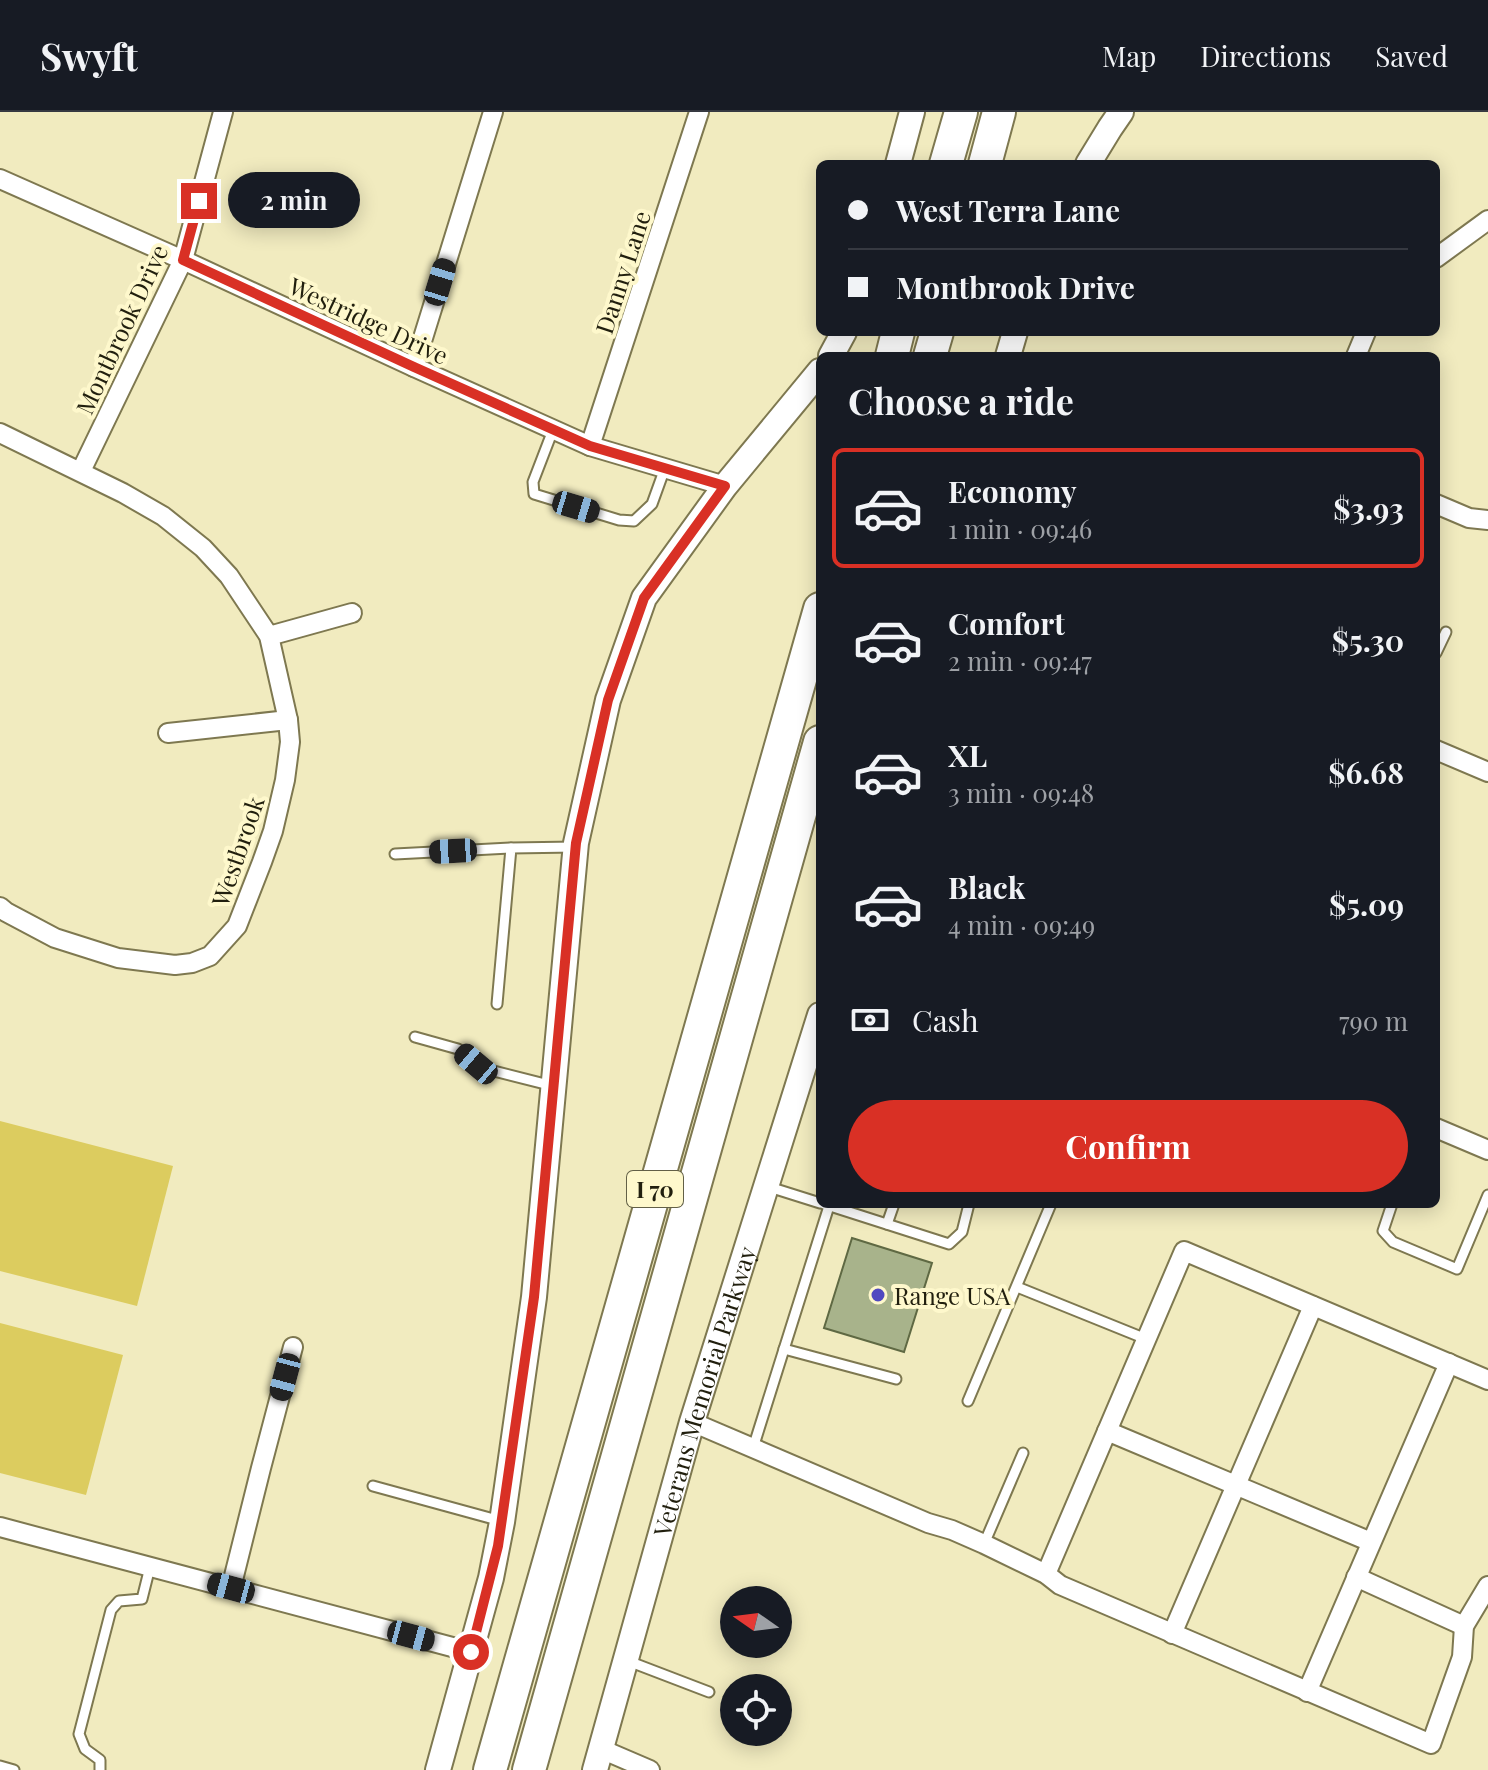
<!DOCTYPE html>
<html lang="en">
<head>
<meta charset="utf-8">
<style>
  body { margin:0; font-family:"Playfair Display",serif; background:#20242c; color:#f1f3f6; height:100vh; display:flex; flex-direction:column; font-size:30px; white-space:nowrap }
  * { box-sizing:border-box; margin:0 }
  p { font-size:26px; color:#9ea1a6 }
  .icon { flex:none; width:44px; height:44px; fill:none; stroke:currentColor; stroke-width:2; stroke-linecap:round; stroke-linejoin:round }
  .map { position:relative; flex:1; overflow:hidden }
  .side { position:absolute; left:816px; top:240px; width:624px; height:856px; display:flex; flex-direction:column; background:#171b24; border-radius:12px; box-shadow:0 4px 20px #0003 }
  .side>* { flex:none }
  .guide { position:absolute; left:816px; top:48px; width:624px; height:176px; border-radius:12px; box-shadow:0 4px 20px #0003; display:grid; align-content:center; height:176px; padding:0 32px; background:#171b24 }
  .needle { width:52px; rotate:284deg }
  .buttons { position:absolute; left:720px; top:1474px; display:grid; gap:16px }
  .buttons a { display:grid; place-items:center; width:72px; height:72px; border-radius:50%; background:#171b24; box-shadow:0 4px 20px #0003; font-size:40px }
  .end { position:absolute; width:36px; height:36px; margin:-18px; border:10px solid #d93025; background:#fff; box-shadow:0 0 0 4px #fff }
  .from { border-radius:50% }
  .bubble { position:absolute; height:56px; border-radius:28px; background:#171b24; box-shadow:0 4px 20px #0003; font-size:26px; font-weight:700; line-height:56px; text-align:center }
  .car { position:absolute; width:24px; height:48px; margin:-24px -12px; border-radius:10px; box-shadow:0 0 6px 2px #0007; background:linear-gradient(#222 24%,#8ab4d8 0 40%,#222 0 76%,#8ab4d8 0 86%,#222 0) }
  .guide b { display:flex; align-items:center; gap:28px; height:76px; font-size:30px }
  .guide b+b { border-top:2px solid #363941 }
  .guide i { width:20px; height:20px; background:#f1f3f6 }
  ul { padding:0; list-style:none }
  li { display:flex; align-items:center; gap:24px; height:120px; margin:0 16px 12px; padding:0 16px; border:4px solid transparent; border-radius:12px }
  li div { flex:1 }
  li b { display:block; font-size:30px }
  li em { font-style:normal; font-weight:700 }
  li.selected { border-color:#d93025 }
  li>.icon { width:72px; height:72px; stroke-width:1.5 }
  h2 { padding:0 32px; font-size:36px; line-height:96px }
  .pay { display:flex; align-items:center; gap:20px; height:88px; padding:0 32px; font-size:30px }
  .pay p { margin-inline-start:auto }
  .primary-button { display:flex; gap:16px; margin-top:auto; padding:16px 32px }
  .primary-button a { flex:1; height:92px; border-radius:48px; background:#d93025; color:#fff; font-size:32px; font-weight:700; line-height:92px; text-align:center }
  header { display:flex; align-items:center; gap:48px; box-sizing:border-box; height:112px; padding:0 40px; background:#171b24; border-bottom:2px solid #363941 }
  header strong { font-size:38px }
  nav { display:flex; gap:44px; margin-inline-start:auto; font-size:28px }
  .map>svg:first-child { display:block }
  .green { fill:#dccc5f }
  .building { fill:#a8b38b; stroke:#5f6943; stroke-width:2 }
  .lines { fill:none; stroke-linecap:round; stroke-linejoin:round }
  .lane-casing { stroke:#7e7850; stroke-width:13 }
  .street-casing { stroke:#7e7850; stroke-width:22 }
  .secondary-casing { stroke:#7e7850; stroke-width:28 }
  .highway-casing { stroke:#7e7850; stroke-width:36 }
  .lane { stroke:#fff; stroke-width:9 }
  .street { stroke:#fff; stroke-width:18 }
  .secondary { stroke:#fff; stroke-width:24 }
  .highway { stroke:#fff; stroke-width:32 }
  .route { stroke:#d93025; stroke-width:10 }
  .poi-dot { fill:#5149c0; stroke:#fef8cc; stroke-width:3 }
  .labels { text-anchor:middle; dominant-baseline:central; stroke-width:8; stroke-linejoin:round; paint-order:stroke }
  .shield { fill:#fef8cc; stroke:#636047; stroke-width:2 }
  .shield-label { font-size:22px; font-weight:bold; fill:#211f0e }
  .street-label { font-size:24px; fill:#211f0e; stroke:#fef8cc }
  .poi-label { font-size:24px; fill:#211f0e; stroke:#fef8cc; text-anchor:start }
</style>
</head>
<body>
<header>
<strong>Swyft</strong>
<nav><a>Map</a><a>Directions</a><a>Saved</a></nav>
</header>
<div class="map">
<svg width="1488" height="1658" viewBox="0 0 1488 1658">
  <rect width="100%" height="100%" fill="#f1ebbf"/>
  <!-- green -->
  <g class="green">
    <path d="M 0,1009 L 173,1054 L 137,1194 L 0,1159 Z"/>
    <path d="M 0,1211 L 123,1243 L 86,1383 L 0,1361 Z"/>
  </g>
  <!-- building -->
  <path class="building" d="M 852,1126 L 932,1151 L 904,1240 L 824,1216 Z"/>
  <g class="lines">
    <defs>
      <g id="lane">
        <path d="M 553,318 L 533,370 L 534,382 L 619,408 L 634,409 L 652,392 L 665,356"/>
        <path d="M 1436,541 L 1446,520"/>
        <path d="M 395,742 L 511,736"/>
        <path d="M 497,892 L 511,736 L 575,735"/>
        <path d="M 415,925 L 458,937 L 482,956 L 553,974"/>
        <path d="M 766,1074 L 820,1091"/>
        <path d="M 824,1092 L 949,1132 L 962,1120 L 969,1092"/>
        <path d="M 1392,1092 L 1383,1119 L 1393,1130 L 1457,1157 L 1488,1083"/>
        <path d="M 887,1112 L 894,1092"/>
        <path d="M 1017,1175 L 1146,1227"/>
        <path d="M 784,1237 L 896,1267"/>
        <path d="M 968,1289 L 1051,1092"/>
        <path d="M 753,1336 L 829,1094"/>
        <path d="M 373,1374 L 501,1409"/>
        <path d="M 984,1432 L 1023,1341"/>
        <path d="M 628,1549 L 709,1580"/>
        <path d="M 0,1654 L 14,1658"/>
        <path d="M 100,1658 L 100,1648 L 85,1637 L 79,1622 L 111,1498 L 119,1489 L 142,1487 L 150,1455"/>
      </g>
      <g id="street">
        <path d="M 0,67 L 183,148 L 414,255 L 590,334 L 725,374"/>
        <path d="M 1436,146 L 1488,108"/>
        <path d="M 1356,244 L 1366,220"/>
        <path d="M 414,255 L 493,0"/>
        <path d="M 0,321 L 123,381 L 163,404 L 203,436 L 229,464 L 269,524 L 288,608 L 290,630 L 285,668 L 273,719 L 262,750 L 237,814 L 210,844 L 192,851 L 175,853 L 118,846 L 55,826 L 6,800 L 0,795"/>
        <path d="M 590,334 L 699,0"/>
        <path d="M 81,359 L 183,148 L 223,0"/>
        <path d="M 1436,392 L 1469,406 L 1488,408"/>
        <path d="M 269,524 L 352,501"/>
        <path d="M 168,621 L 288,608"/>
        <path d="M 1436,638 L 1488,660"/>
        <path d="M 1436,1016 L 1488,1038"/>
        <path d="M 692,1310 L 928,1411 L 952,1418 L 984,1432 L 1046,1462 L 1060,1473 L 1431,1632 L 1462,1545 L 1464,1514 L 1488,1474"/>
        <path d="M 1107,1319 L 1371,1430"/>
        <path d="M 0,1415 L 471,1540"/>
        <path d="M 1046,1462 L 1184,1139 L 1488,1268"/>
        <path d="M 1356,1465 L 1464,1514"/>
        <path d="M 231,1476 L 261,1356 L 293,1235"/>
        <path d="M 1172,1522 L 1313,1194"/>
        <path d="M 1307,1580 L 1449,1251"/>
        <path d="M 601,1637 L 650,1658"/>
      </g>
      <g id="secondary">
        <path d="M 898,52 L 912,0"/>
        <path d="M 1088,52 L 1110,16 L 1121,0"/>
        <path d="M 831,244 L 844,220"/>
        <path d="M 1008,244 L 1015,220"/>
        <path d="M 438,1658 L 491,1466 L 502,1410 L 534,1185 L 576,731 L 608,588 L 644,486 L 725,374 L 820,259"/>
        <path id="s1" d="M 595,1658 L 692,1310 L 820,903"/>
      </g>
      <g id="highway">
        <path d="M 946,52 L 961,0"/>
        <path d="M 985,52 L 999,0"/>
        <path d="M 892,244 L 898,220"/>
        <path d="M 930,244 L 937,220"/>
        <path d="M 490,1658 L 820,497"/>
        <path d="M 529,1658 L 820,630"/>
      </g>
    </defs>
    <!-- lane casing -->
    <use href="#lane" class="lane-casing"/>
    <!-- street casing -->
    <use href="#street" class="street-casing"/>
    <!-- secondary casing -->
    <use href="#secondary" class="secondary-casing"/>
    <!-- highway casing -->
    <use href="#highway" class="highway-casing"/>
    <!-- lane -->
    <use href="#lane" class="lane"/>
    <!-- street -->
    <use href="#street" class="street"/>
    <!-- secondary -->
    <use href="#secondary" class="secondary"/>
    <!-- highway -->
    <use href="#highway" class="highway"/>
  </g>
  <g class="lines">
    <!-- route -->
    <path class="route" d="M 199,89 L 183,148 L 414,255 L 590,334 L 725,374 L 644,486 L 608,588 L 576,731 L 534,1185 L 498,1434 L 471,1540"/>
  </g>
  <!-- markers -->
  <circle class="poi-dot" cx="878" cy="1183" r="8"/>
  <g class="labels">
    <!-- shield labels -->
    <rect class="shield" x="627" y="1059" width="56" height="36" rx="6"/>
    <g class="shield-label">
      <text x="655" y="1077">I 70</text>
    </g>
    <!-- street labels -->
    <g class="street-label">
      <text transform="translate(622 160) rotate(-72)">Danny Lane</text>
      <text transform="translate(369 208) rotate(25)">Westridge Drive</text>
      <text transform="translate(121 217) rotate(-65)">Montbrook Drive</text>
      <text transform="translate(237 739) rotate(-71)">Westbrook</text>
      <text stroke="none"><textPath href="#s1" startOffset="394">Veterans Memorial Parkway</textPath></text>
    </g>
    <!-- poi labels -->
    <g class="poi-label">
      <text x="894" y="1183">Range USA</text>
    </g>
  </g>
</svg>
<div class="buttons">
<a><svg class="needle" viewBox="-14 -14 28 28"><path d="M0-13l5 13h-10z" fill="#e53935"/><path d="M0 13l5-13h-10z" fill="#9ea1a6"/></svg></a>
<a><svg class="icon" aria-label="locate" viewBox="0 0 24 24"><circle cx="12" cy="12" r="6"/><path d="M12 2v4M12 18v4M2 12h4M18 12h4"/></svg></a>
</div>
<i class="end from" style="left:471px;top:1540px"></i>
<i class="end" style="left:199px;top:89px"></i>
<div class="bubble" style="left:228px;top:60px;width:132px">2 min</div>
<i class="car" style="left:440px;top:170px;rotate:17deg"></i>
<i class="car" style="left:576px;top:395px;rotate:107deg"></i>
<i class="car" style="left:453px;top:739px;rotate:267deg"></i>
<i class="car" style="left:476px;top:952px;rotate:310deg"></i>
<i class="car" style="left:285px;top:1265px;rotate:195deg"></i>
<i class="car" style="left:231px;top:1476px;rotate:285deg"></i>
<i class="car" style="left:411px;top:1524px;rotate:105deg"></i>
<div class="guide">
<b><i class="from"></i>West Terra Lane</b>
<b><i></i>Montbrook Drive</b>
</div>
<section class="side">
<h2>Choose a ride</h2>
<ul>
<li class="selected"><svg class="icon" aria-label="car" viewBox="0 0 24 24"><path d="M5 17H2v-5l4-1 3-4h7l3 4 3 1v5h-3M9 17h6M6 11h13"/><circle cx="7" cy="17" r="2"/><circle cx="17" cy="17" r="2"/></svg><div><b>Economy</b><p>1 min · 09:46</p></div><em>$3.93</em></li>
<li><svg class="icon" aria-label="car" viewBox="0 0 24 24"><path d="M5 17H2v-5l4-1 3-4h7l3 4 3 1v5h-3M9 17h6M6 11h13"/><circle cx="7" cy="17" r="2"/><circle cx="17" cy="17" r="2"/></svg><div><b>Comfort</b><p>2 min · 09:47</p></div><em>$5.30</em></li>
<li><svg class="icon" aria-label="car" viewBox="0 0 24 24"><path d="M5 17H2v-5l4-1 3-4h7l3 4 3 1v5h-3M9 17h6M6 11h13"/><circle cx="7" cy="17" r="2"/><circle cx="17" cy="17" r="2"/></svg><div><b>XL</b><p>3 min · 09:48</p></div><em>$6.68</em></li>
<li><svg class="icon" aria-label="car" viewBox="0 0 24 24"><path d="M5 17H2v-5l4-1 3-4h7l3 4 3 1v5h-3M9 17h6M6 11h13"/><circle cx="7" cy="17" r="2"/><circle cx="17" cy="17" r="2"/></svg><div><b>Black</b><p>4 min · 09:49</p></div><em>$5.09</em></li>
</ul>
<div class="pay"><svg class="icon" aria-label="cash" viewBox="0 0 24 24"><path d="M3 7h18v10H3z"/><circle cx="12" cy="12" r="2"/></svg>Cash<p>790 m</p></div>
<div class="primary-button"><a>Confirm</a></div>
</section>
</div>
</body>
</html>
